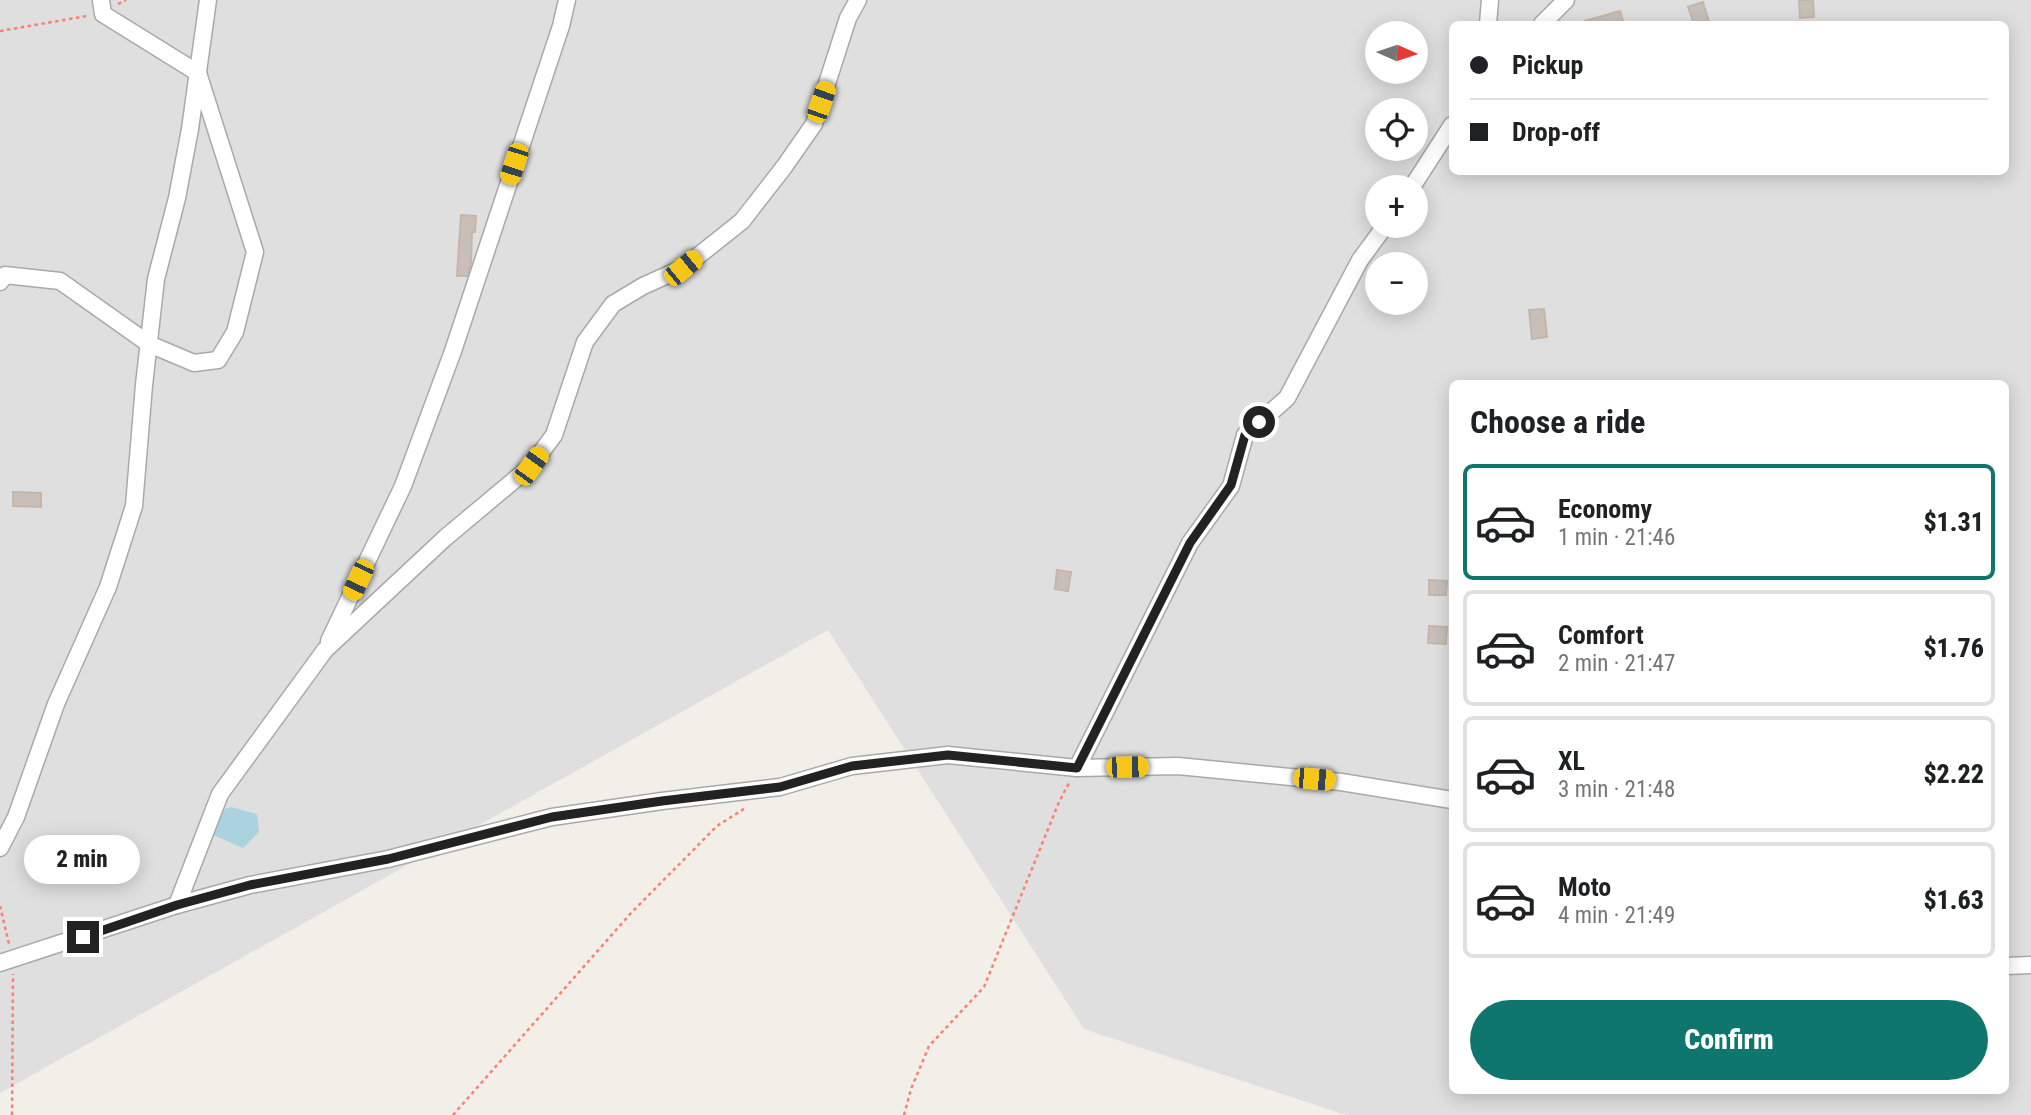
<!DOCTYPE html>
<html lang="en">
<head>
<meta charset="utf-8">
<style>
  body { margin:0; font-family:"Roboto Condensed",sans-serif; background:#f6f6f6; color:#202124; height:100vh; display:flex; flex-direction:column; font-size:26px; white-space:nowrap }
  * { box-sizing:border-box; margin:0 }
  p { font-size:23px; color:#757577 }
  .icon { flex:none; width:38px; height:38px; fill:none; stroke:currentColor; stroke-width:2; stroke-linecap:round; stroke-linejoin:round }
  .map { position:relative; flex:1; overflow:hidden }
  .drawer { position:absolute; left:1449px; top:380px; width:560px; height:714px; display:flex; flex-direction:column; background:#fff; border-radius:10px; box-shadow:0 4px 18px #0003 }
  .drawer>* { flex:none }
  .top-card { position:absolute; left:1449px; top:21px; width:560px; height:154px; border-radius:10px; box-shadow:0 4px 18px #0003; display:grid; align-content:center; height:154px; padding:0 21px; background:#fff }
  .needle { width:46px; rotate:93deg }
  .fabs { position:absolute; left:1365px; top:21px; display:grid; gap:14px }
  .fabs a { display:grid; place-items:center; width:63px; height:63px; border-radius:50%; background:#fff; box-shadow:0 4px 18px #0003; font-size:35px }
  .end { position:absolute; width:32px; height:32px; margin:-16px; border:9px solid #222; background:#fff; box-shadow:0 0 0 4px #fff }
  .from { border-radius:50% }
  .bubble { position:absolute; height:49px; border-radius:24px; background:#fff; box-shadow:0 4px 18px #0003; font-size:23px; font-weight:800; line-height:49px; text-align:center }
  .car { position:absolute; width:21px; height:42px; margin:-21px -10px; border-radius:9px; box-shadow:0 0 5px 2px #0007; background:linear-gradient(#f5c518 24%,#345 0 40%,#f5c518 0 76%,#345 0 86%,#f5c518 0) }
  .top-card b { display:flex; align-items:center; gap:24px; height:66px; font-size:26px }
  .top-card b+b { border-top:2px solid #e0e0e0 }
  .top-card i { width:18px; height:18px; background:#202124 }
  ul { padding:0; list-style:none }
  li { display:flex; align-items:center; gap:21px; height:116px; margin:0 14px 10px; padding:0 7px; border:4px solid #e0e0e0; border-radius:10px }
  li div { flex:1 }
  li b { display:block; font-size:26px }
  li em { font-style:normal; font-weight:800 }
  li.current { border-color:#0f766e }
  li>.icon { width:63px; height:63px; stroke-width:1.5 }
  h2 { padding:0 21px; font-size:32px; line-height:84px }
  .primary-button { display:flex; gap:14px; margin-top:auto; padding:14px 21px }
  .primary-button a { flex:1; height:80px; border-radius:42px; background:#0f766e; color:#fff; font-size:28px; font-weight:800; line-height:80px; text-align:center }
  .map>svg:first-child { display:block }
  .residential { fill:#e0dfdf; fill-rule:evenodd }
  .water { fill:#aad3df }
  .building { fill:#c7bfb8; stroke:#c4b6ab; stroke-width:2 }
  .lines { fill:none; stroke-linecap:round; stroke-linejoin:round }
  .minor-casing { stroke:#a9a9a9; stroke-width:19 }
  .path { stroke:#fa8072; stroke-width:2.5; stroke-dasharray:3.5 3.5; stroke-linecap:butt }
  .minor { stroke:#fff; stroke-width:16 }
  .route { stroke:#222; stroke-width:9 }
</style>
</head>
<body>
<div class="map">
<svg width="2031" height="1115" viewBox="0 0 2031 1115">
  <rect width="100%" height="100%" fill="#f2efe9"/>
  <!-- residential -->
  <path class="residential" d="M 0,0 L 2031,0 L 2031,1115 L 1346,1115 L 1084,1029 L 828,630 L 0,1093 ZM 1452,24 L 2006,24 L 2006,172 L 1452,172 ZM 1377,33 L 1416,33 L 1416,72 L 1377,72 ZM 1377,110 L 1416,110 L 1416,149 L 1377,149 ZM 1377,187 L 1416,187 L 1416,226 L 1377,226 ZM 1377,264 L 1416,264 L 1416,303 L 1377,303 ZM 1452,383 L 2006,383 L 2006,1090 L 1452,1090 Z"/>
  <!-- water -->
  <path class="water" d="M 231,807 L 257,814 L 259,832 L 243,848 L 211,834 L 219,811 Z"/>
  <!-- building -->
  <g class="building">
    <path d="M 1799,0 L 1813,0 L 1814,17 L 1800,18 Z"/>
    <path d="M 1703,2 L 1709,22 L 1694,24 L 1688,7 Z"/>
    <path d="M 1620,11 L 1624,24 L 1586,24 L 1585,21 Z"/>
    <path d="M 461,215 L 476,216 L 475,232 L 472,232 L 471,263 L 467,276 L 457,276 Z"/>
    <path d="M 1544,309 L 1547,337 L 1532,339 L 1529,310 Z"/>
    <path d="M 13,492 L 41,493 L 41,507 L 13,506 Z"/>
    <path d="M 1057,570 L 1071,572 L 1068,591 L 1055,589 Z"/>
    <path d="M 1429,580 L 1447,581 L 1446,595 L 1429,595 Z"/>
    <path d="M 1429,626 L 1447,627 L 1446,644 L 1428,643 Z"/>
  </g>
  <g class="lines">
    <defs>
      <g id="minor">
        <path d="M 1488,24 L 1490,0"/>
        <path d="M 1542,24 L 1566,0"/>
        <path d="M 1412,187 L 1452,125"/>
        <path d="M 0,282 L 5,275 L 60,281 L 149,344 L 194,363 L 218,360 L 235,332 L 255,252 L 198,73 L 103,14 L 101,0"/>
        <path d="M 329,641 L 403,486 L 453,351 L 561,26 L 567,0"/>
        <path d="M 1077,768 L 1190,543 L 1231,486 L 1245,435 L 1287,398 L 1360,260 L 1385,226"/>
        <path d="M 0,848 L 16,817 L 56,704 L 108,587 L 134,506 L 144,385 L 156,279 L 177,198 L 190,129 L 208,0"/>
        <path d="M 177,905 L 220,794 L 325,650 L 445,538 L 531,466 L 554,435 L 585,342 L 613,304 L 643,286 L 683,268 L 742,221 L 784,167 L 814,124 L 848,18 L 858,0"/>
        <path d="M 0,963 L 177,905 L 250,885 L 388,859 L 552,817 L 662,801 L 780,787 L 852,766 L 948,755 L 1077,768 L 1178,766 L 1341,782 L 1452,800"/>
        <path d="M 2006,966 L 2031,965"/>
      </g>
    </defs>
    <!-- minor casing -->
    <use href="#minor" class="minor-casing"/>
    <!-- path -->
    <g class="path">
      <path d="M 118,4 L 126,0"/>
      <path d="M 0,31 L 87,16"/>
      <path d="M 0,906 L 9,944"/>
      <path d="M 12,1115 L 13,974"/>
      <path d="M 453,1115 L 631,913 L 717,826 L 747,807"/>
      <path d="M 904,1115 L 911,1089 L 929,1046 L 984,987 L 1059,802 L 1069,783"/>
    </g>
    <!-- minor -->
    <use href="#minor" class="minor"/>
  </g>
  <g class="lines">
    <!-- route -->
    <path class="route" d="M 83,937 L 177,905 L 250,885 L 388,859 L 552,817 L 662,801 L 780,787 L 852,766 L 948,755 L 1077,768 L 1190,543 L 1231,485 L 1245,435 L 1259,422"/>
  </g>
</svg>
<div class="fabs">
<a><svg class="needle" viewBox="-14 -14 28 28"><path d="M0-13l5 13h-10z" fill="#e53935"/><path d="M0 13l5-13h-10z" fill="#757577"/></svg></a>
<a><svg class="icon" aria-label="locate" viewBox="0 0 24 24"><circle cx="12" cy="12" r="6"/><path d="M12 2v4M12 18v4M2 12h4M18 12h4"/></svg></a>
<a>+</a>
<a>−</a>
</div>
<i class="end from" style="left:1259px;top:422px"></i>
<i class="end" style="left:83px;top:937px"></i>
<div class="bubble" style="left:24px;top:835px;width:116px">2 min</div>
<i class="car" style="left:821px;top:102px;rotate:19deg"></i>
<i class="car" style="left:514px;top:164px;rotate:198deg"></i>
<i class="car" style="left:683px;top:268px;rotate:51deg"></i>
<i class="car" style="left:531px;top:466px;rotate:36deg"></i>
<i class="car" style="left:358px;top:580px;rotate:205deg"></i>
<i class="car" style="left:1127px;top:767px;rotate:89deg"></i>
<i class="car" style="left:1314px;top:779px;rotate:95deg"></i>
<div class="top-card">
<b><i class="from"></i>Pickup</b>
<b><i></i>Drop-off</b>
</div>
<section class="drawer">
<h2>Choose a ride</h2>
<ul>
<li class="current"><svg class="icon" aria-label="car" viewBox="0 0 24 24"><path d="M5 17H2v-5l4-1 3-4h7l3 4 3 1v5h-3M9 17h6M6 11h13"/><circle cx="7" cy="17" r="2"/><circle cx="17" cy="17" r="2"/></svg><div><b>Economy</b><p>1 min · 21:46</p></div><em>$1.31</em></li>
<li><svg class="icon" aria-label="car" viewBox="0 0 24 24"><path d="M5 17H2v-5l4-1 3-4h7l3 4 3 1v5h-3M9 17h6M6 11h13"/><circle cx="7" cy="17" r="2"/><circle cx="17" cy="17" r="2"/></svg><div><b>Comfort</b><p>2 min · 21:47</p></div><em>$1.76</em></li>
<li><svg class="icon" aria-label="car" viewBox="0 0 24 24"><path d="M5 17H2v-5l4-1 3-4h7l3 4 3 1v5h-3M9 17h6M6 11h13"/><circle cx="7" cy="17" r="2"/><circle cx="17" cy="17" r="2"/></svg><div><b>XL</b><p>3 min · 21:48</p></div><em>$2.22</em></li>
<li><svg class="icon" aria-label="car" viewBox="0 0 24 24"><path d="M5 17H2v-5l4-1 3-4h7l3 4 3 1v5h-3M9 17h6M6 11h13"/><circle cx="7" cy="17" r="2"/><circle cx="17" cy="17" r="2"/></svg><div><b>Moto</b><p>4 min · 21:49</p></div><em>$1.63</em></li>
</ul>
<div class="primary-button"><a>Confirm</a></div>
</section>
</div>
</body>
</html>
